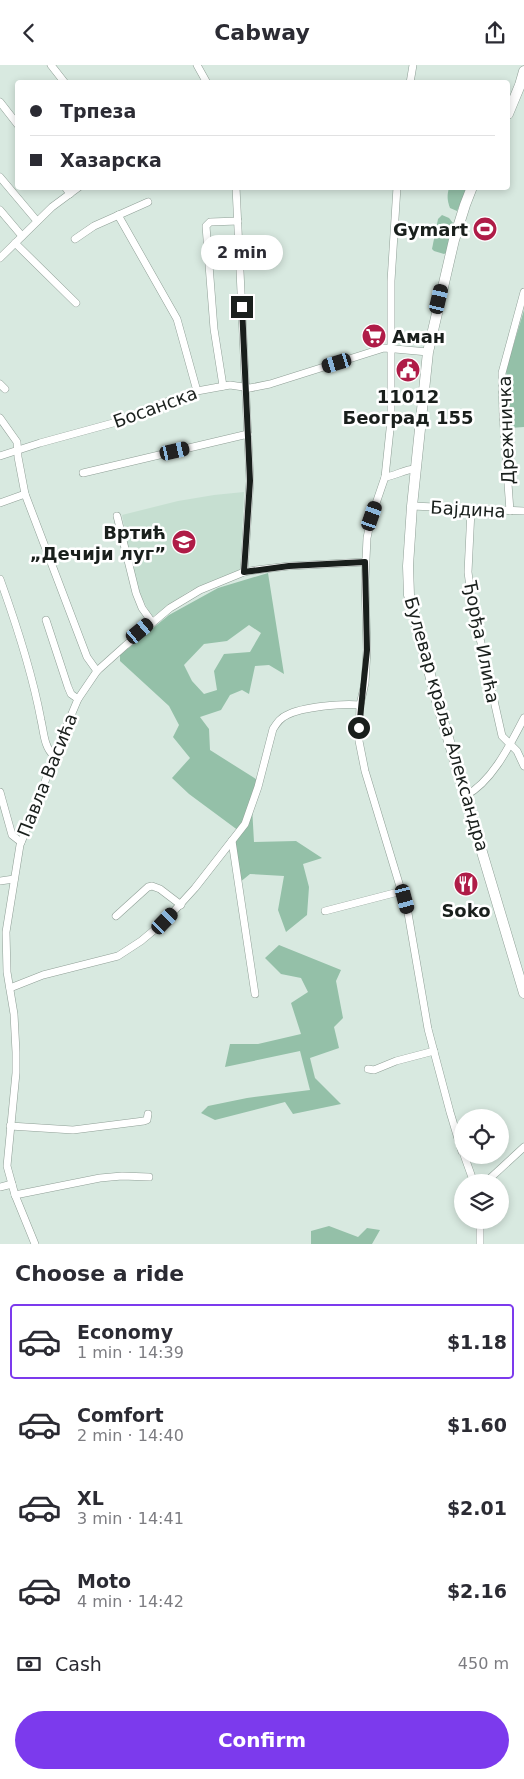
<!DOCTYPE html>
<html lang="en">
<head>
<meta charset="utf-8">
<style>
  body { margin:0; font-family:"DejaVu Sans",sans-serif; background:#f2f2f3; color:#2b2b33; height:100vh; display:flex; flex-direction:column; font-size:19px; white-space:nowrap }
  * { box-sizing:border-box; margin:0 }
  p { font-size:16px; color:#7c7c81 }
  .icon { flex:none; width:28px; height:28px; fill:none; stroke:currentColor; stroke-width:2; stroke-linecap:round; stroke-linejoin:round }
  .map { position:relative; height:1179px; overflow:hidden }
  .sheet { display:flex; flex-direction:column; background:#fff; flex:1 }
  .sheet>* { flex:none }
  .banner { position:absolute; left:15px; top:15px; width:495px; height:110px; border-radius:5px; box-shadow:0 2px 8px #0003; display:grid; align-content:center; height:110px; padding:0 15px; background:#fff }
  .buttons { position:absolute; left:454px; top:1044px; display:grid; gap:10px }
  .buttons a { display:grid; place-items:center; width:55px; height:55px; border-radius:50%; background:#fff; box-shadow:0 2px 8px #0003; font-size:25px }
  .end { position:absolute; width:22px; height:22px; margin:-11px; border:6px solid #191f1c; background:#fff; box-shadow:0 0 0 2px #fff }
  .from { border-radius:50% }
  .bubble { position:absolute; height:35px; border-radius:18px; background:#fff; box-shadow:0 2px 8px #0003; font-size:16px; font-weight:800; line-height:35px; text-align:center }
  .car { position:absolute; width:15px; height:30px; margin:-15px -8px; border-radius:6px; box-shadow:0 0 4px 1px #0007; background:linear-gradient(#222 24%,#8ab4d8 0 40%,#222 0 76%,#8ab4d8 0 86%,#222 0) }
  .banner b { display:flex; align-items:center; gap:18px; height:48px; font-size:19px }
  .banner b+b { border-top:1px solid #e1e1e2 }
  .banner i { width:12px; height:12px; background:#2b2b33 }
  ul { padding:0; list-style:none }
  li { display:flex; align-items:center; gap:15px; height:75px; margin:0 10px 8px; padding:0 5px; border:2px solid transparent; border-radius:5px }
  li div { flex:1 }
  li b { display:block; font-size:19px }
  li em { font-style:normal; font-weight:800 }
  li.on { border-color:#7c3aed }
  li>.icon { width:45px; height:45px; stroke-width:1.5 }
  h2 { padding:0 15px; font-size:22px; line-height:60px }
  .pay { display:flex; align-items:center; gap:12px; height:55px; padding:0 15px; font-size:19px }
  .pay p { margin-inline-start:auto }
  .primary-button { display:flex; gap:10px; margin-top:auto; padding:10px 15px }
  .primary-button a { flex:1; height:58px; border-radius:30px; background:#7c3aed; color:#fff; font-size:20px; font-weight:800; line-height:58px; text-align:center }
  header { display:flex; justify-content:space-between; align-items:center; height:65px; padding:0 15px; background:#fff; font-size:22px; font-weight:800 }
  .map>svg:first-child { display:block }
  .built { fill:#c6dfd1 }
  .green { fill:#94c0a8; fill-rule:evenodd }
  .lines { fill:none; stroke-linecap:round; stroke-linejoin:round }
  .minor-casing { stroke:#8f9f96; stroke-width:8 }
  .secondary-casing { stroke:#8f9f96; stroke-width:11 }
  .minor { stroke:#fff; stroke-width:7 }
  .secondary { stroke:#fff; stroke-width:10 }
  .route { stroke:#191f1c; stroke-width:6 }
  .labels { text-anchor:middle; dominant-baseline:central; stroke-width:5; stroke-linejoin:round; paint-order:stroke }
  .poi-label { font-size:18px; font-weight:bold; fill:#191f1c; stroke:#fff; text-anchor:end }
  .street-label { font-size:18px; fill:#191f1c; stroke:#fff }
</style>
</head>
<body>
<header><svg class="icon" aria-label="back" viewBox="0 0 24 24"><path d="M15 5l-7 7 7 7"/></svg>Cabway<svg class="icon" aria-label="share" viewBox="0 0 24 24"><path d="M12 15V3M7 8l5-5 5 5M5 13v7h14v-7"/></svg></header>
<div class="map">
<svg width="524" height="1179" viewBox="0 0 524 1179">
  <rect width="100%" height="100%" fill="#d8e9e0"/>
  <!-- built -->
  <path class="built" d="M 244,427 L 240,506 L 189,526 L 152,552 L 143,535 L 134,514 L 122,450 L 178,436 L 214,430 Z"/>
  <!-- green -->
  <g class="green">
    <path d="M 449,123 L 467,123 L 457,146 L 450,143 C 447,135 447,130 449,123 Z"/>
    <path d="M 442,150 L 449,153 L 453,158 L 446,188 L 444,189 L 434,186 L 432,184 L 438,154 Z"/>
    <path d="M 524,245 L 524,362 L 510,363 L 506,305 Z"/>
    <path d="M 268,508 L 284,609 L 269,600 L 255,601 L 249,629 L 242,625 L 230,630 L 221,645 L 200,652 L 209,664 L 210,685 L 259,716 L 252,742 L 254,777 L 296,776 L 322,793 L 303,799 L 309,822 L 307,850 L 286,867 L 278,845 L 284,811 L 250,809 L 239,818 L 232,776 L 239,766 L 189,729 L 172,713 L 190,693 L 173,672 L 179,660 L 169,641 L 120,596 L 120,590 L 169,550 L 218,523 ZM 249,560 L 261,568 L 250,587 L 224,589 L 214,606 L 217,625 L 204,629 L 192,616 L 184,600 L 204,579 L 227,576 Z"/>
    <path d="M 279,880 L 341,905 L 336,916 L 343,953 L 334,962 L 339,983 L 310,993 L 315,1013 L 341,1039 L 293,1049 L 285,1037 L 215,1055 L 201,1048 L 208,1041 L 247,1033 L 310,1025 L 300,986 L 225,1002 L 230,979 L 258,979 L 301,969 L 291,938 L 308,927 L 301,913 L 281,909 L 265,893 Z"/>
    <path d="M 329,1161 L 358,1172 L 367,1163 L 380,1165 L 372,1179 L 311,1179 L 311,1166 Z"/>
  </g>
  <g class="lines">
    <defs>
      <g id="minor">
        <path d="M 51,0 L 65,18"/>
        <path d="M 197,0 L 207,18"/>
        <path d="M 410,18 L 413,0"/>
        <path d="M 0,37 L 18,60"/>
        <path d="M 0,112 L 37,156"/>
        <path d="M 65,122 L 70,129"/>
        <path d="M 236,122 L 250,416 L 244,507"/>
        <path d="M 397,122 L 391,216 L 391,355 L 385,412 L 371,453 L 367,473 L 365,515 L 367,585 L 365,618 L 360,640 L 359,676 L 365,706 L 408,848 L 428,964 L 450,1047 L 462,1087"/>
        <path d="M 0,145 L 22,171"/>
        <path d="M 118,150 L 177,254 L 197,326"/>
        <path d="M 75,174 L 94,161 L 148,137"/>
        <path d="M 15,178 L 76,238"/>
        <path d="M 0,193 L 52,142 L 79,122"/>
        <path d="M 0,319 L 5,324"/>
        <path d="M 223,321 L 214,264 L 206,161 L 210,157 L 238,156"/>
        <path d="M 0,353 L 17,377 L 18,392 L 25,429 L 87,592 L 97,606"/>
        <path d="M 0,391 L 40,378 L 124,355 L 163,338 L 197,326 L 230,320 L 250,323 L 270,319 L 384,283 L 428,287"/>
        <path d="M 83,408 L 248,369"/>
        <path d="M 385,412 C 396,411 404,404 416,404"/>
        <path d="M 0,438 L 25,429"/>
        <path d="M 412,441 L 524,446"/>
        <path d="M 471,445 L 468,507 L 472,538 L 502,671 L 517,686 L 524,701"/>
        <path d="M 510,446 L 503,350 L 502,308 L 524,227"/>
        <path d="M 117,451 L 136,528 L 142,543 L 152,557"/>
        <path d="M 0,514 C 17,561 32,607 41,655 C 44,668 44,682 54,691"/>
        <path d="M 46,555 L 68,622 L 71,629 L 78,634"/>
        <path d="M 0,727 L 12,770 L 21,777"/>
        <path d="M 465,731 C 492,717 510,680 524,653"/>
        <path d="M 232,776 L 255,929"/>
        <path d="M 0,816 L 14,814"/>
        <path d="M 325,846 L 402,826"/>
        <path d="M 116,851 L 148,822 L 152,821 L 160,824 L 181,840"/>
        <path d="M 10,923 L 43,910 L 118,891 L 141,876 L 165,856 L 195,823 L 245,759 L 258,722 L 273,664 C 277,658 280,653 287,650 C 302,642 343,638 360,640"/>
        <path d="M 368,1004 L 374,1005 L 396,996 L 434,986"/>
        <path d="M 10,1061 L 73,1065 L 144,1056 L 147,1055 L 148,1049"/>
        <path d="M 464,1090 L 474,1118"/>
        <path d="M 485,1118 L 524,1082"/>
        <path d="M 0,1122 L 12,1119"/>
        <path d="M 15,1130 L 100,1113 L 122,1111 L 149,1112"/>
        <path d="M 35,1179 L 15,1130 L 7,1101 L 16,1008 L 16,987 L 14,949 L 7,907 L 6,867 L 20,780 L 36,742 L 54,691 L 78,634 L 97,606 L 126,580 L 170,543 L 200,525 L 244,507 L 256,505 L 289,501 L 365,497"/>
        <path d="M 480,1179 L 480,1155"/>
      </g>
      <g id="secondary">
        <path d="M 508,49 L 520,20 L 524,6"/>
        <path d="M 472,122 L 465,140 L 454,175 L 428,287 L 412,441 L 408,501 L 409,530 L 437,636 L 524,928"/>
      </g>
    </defs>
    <!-- minor casing -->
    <use href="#minor" class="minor-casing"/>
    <!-- secondary casing -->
    <use href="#secondary" class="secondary-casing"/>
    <!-- minor -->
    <use href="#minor" class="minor"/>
    <!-- secondary -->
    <use href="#secondary" class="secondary"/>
  </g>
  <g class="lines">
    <!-- route -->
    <path class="route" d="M 242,242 L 250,416 L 244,507 L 289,501 L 365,497 L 367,585 L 359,663"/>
  </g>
  <!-- icons -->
  <defs>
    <symbol id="stadium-disc" viewBox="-11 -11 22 22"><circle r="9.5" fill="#af1c47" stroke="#fff"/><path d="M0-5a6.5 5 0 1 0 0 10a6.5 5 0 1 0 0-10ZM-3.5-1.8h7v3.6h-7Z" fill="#fff"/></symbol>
    <symbol id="supermarket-disc" viewBox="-11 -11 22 22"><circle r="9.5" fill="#af1c47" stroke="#fff"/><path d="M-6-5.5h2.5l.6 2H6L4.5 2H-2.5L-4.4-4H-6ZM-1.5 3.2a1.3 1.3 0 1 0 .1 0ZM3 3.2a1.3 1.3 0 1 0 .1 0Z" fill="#fff"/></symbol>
    <symbol id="civic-disc" viewBox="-11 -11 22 22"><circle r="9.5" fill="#af1c47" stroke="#fff"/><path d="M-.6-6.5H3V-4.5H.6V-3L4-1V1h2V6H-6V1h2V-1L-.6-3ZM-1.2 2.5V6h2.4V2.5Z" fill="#fff"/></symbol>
    <symbol id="school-disc" viewBox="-11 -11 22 22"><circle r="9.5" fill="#af1c47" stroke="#fff"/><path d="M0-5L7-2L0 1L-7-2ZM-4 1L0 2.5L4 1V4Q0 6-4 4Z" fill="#fff"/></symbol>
    <symbol id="restaurant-disc" viewBox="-11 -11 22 22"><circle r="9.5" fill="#af1c47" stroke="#fff"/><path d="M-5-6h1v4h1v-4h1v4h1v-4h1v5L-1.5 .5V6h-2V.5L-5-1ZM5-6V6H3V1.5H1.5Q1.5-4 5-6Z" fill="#fff"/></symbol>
  </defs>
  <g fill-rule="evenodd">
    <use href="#stadium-disc" x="471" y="150" width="28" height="28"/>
    <use href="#supermarket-disc" x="360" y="257" width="28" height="28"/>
    <use href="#civic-disc" x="394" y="291" width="28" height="28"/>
    <use href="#school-disc" x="170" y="463" width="28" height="28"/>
    <use href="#restaurant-disc" x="452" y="805" width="28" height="28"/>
  </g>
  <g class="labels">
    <!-- poi labels -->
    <g class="poi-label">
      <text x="468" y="164">Gymart</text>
      <text x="392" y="271" text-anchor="start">Аман</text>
      <text x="408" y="331" text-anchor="middle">11012<tspan x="408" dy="21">Београд 155</tspan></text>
      <text x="166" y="467">Вртић<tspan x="166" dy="21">„Дечији луг”</tspan></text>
      <text x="466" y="845" text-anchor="middle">Soko</text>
    </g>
    <!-- street labels -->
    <g class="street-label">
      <text transform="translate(155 342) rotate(-20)">Босанска</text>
      <text transform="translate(506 365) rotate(-92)">Дрежничка</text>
      <text transform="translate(468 444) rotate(3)">Бајдина</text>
      <text transform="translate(482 577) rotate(79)">Ђорђа Илића</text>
      <text transform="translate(447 659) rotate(74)">Булевар краља Александра</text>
      <text transform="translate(47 710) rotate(-68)">Павла Васића</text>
    </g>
  </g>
</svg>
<div class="buttons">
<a><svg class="icon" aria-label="locate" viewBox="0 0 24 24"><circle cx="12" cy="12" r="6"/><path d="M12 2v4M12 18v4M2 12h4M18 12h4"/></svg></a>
<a><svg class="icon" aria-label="layers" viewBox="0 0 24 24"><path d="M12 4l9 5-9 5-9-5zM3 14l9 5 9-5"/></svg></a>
</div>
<i class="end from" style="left:359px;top:663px"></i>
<i class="end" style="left:242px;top:242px"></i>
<div class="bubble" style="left:201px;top:170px;width:82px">2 min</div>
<i class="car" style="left:439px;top:234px;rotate:13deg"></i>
<i class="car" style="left:337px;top:298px;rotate:253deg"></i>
<i class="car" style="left:175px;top:386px;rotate:77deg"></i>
<i class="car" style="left:372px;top:451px;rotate:19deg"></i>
<i class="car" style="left:140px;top:566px;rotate:50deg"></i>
<i class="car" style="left:405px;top:834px;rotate:165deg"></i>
<i class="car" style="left:165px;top:856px;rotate:44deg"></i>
<div class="banner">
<b><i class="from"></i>Трпеза</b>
<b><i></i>Хазарска</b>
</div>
</div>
<section class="sheet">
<h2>Choose a ride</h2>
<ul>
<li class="on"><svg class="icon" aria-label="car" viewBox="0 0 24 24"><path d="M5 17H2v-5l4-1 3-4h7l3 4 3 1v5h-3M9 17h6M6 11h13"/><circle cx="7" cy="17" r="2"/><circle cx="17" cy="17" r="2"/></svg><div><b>Economy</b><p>1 min · 14:39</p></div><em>$1.18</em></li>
<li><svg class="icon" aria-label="car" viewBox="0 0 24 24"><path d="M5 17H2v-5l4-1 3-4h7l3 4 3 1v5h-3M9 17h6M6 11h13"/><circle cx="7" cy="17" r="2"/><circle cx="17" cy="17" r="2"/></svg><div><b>Comfort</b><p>2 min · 14:40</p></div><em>$1.60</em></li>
<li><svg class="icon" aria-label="car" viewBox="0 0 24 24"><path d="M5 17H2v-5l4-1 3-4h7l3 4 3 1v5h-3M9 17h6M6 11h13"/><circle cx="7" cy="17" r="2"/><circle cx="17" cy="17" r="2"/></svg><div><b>XL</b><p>3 min · 14:41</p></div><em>$2.01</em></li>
<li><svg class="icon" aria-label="car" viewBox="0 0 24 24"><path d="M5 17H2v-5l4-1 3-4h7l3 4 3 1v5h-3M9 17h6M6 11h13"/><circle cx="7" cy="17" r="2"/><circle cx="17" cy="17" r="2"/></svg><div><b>Moto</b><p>4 min · 14:42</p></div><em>$2.16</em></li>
</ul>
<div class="pay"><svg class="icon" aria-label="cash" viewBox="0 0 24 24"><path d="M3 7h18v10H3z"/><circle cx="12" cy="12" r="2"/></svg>Cash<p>450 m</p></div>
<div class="primary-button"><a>Confirm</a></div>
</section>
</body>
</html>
